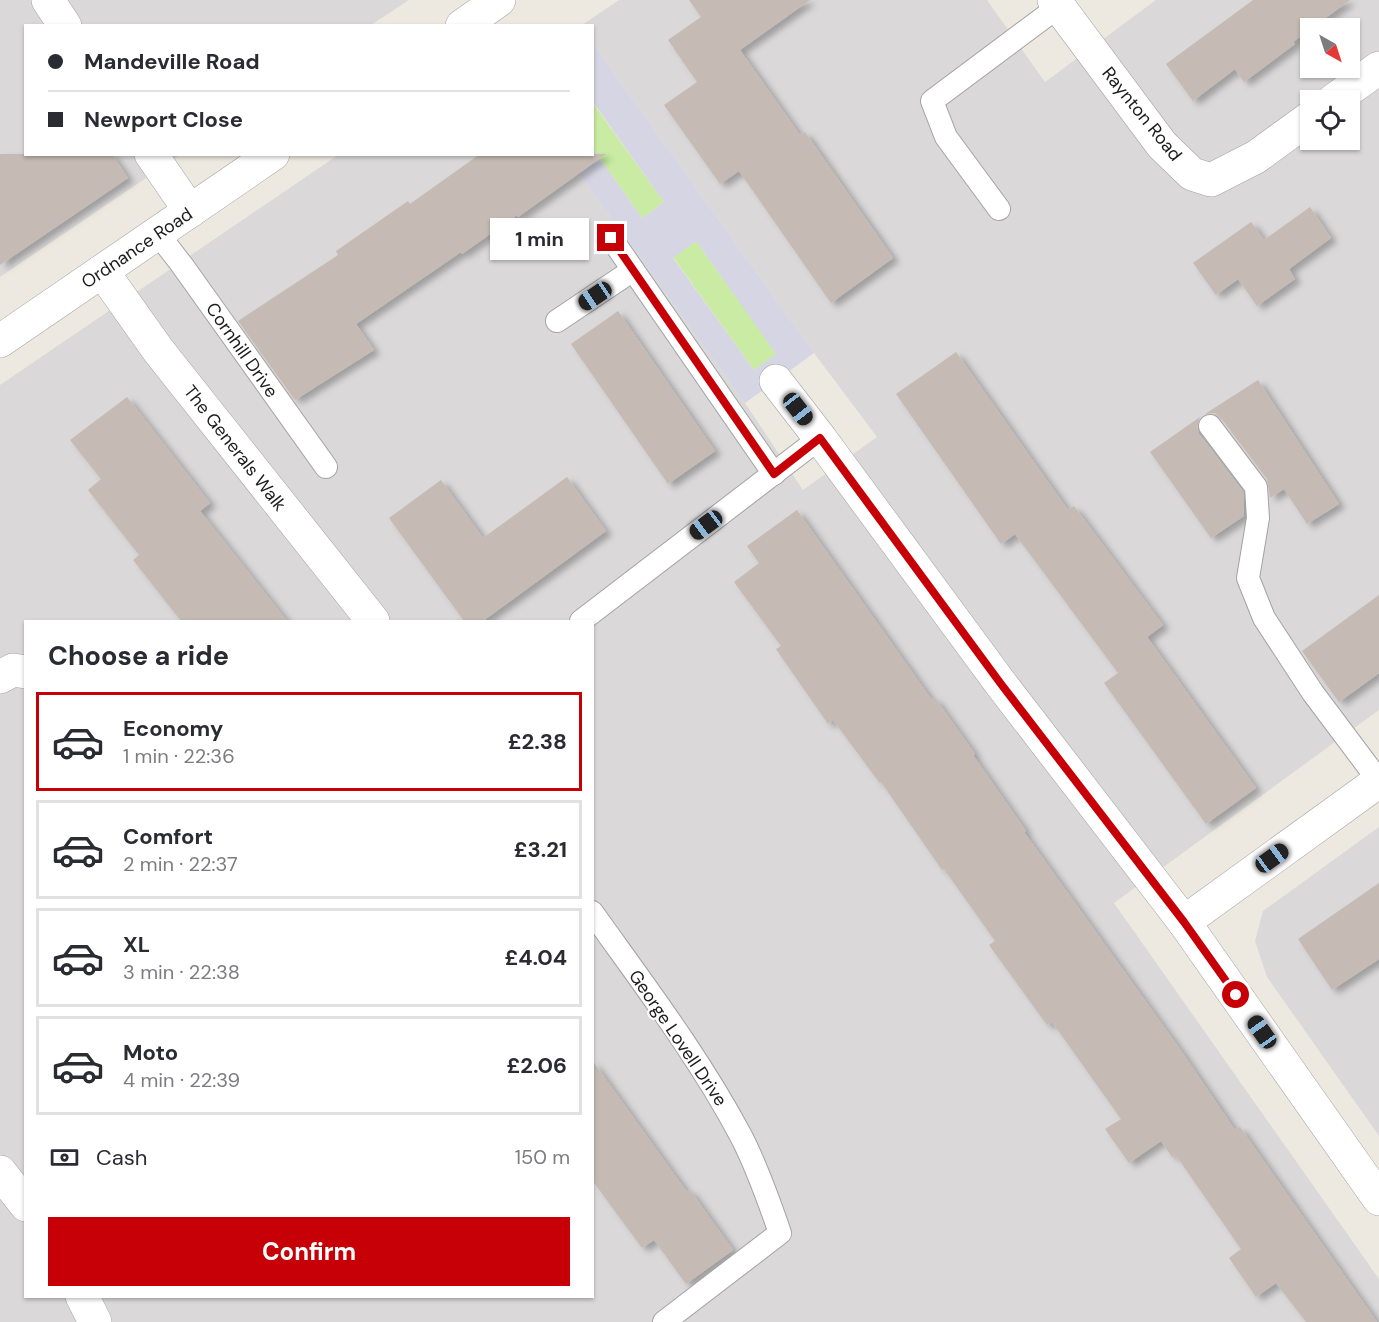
<!DOCTYPE html>
<html lang="en">
<head>
<meta charset="utf-8">
<style>
  body { margin:0; font-family:"DM Sans",sans-serif; background:#f2f2f3; color:#2b2b33; height:100vh; display:flex; flex-direction:column; font-size:22px; white-space:nowrap }
  * { box-sizing:border-box; margin:0 }
  p { font-size:20px; color:#7c7c81 }
  .icon { flex:none; width:33px; height:33px; fill:none; stroke:currentColor; stroke-width:2; stroke-linecap:round; stroke-linejoin:round }
  .map { position:relative; flex:1; overflow:hidden }
  .sheet { position:absolute; left:24px; top:620px; width:570px; height:678px; display:flex; flex-direction:column; background:#fff; border-radius:0px; box-shadow:0 2px 4px #0004 }
  .sheet>* { flex:none }
  .hud { position:absolute; left:24px; top:24px; width:570px; height:132px; border-radius:0px; box-shadow:0 2px 4px #0004; display:grid; align-content:center; height:132px; padding:0 24px; background:#fff }
  .needle { width:39px; rotate:141deg }
  .fabs { position:absolute; left:1300px; top:18px; display:grid; gap:12px }
  .fabs a { display:grid; place-items:center; width:60px; height:60px; border-radius:0px; background:#fff; box-shadow:0 2px 4px #0004; font-size:30px }
  .end { position:absolute; width:27px; height:27px; margin:-14px; border:8px solid #c70007; background:#fff; box-shadow:0 0 0 3px #fff }
  .from { border-radius:50% }
  .bubble { position:absolute; height:42px; border-radius:0px; background:#fff; box-shadow:0 2px 4px #0004; font-size:20px; font-weight:700; line-height:42px; text-align:center }
  .car { position:absolute; width:18px; height:36px; margin:-18px -9px; border-radius:8px; box-shadow:0 0 4px 2px #0007; background:linear-gradient(#222 24%,#8ab4d8 0 40%,#222 0 76%,#8ab4d8 0 86%,#222 0) }
  .hud b { display:flex; align-items:center; gap:21px; height:57px; font-size:22px }
  .hud b+b { border-top:2px solid #e1e1e2 }
  .hud i { width:15px; height:15px; background:#2b2b33 }
  ul { padding:0; list-style:none }
  li { display:flex; align-items:center; gap:18px; height:99px; margin:0 12px 9px; padding:0 12px; border:3px solid #e1e1e2; border-radius:0px }
  li div { flex:1 }
  li b { display:block; font-size:22px }
  li em { font-style:normal; font-weight:700 }
  li.selected { border-color:#c70007 }
  li>.icon { width:54px; height:54px; stroke-width:1.5 }
  h2 { padding:0 24px; font-size:27px; line-height:72px }
  .pay { display:flex; align-items:center; gap:15px; height:66px; padding:0 24px; font-size:22px }
  .pay p { margin-inline-start:auto }
  .primary-button { display:flex; gap:12px; margin-top:auto; padding:12px 24px }
  .primary-button a { flex:1; height:69px; border-radius:0px; background:#c70007; color:#fff; font-size:24px; font-weight:700; line-height:69px; text-align:center }
  .map>svg:first-child { display:block }
  .residential { fill:#dad8d8; fill-rule:evenodd }
  .grass { fill:#c9eba3 }
  .plaza { fill:#d5d5e3; fill-rule:evenodd }
  .building { fill:#c5bbb4; filter:url(#shadow) }
  .lines { fill:none; stroke-linecap:round; stroke-linejoin:round }
  .service-casing { stroke:#a3a3a3; stroke-width:24 }
  .minor-casing { stroke:#a3a3a3; stroke-width:34 }
  .tertiary-casing { stroke:#a3a3a3; stroke-width:34 }
  .service { stroke:#fff; stroke-width:22 }
  .minor { stroke:#fff; stroke-width:33 }
  .tertiary { stroke:#fff; stroke-width:33 }
  .route { stroke:#c70007; stroke-width:8 }
  .labels { text-anchor:middle; dominant-baseline:central; stroke-width:4.5; stroke-linejoin:round; paint-order:stroke }
  .street-label { font-size:18px; fill:#1c1c1c; stroke:#fff }
</style>
</head>
<body>
<div class="map">
<svg width="1379" height="1322" viewBox="0 0 1379 1322">
  <defs>
    <filter id="shadow"><feDropShadow dx="6" dy="4" stdDeviation="3" flood-color="#0004"/></filter>
  </defs>
  <rect width="100%" height="100%" fill="#eee9e0"/>
  <!-- residential -->
  <g class="residential">
    <path d="M 0,0 L 409,0 L 371,25 L 26,26 L 26,154 L 180,155 L 0,277 Z"/>
    <path d="M 619,0 L 987,0 L 1045,82 L 1156,0 L 1379,0 L 1379,710 L 1114,903 L 1379,1279 L 1379,1322 L 0,1322 L 0,385 L 338,155 L 566,155 L 745,403 L 803,490 L 877,437 L 814,353 L 593,44 L 592,26 L 582,25 ZM 1311,28 L 1350,28 L 1350,68 L 1311,68 ZM 1311,100 L 1350,100 L 1350,140 L 1311,140 ZM 26,621 L 592,621 L 592,1296 L 26,1296 Z"/>
    <path d="M 1379,827 L 1379,1136 L 1267,977 L 1255,941 L 1263,911 Z"/>
  </g>
  <!-- grass -->
  <g class="grass">
    <path d="M 592,102 L 664,202 L 642,218 L 593,149 Z"/>
    <path d="M 696,241 L 777,354 L 754,370 L 673,257 Z"/>
  </g>
  <!-- plaza -->
  <path class="plaza" d="M 593,44 L 814,353 L 745,403 L 566,155 L 592,154 L 593,149 L 642,218 L 664,202 L 593,102 ZM 696,241 L 776,354 L 754,370 L 673,258 Z"/>
  <!-- building -->
  <g class="building">
    <path d="M 689,0 L 810,0 L 740,50 L 800,135 L 805,132 L 893,258 L 831,303 L 739,171 L 720,184 L 664,105 L 697,82 L 668,40 L 701,17 Z"/>
    <path d="M 1253,0 L 1350,0 L 1293,42 L 1295,44 L 1244,82 L 1235,69 L 1193,101 L 1166,64 Z"/>
    <path d="M 0,154 L 112,154 L 128,178 L 0,265 Z"/>
    <path d="M 480,154 L 606,154 L 518,217 L 517,215 L 462,254 L 461,252 L 356,324 L 374,350 L 295,400 L 238,321 L 338,255 L 336,251 L 408,201 L 410,204 Z"/>
    <path d="M 1310,207 L 1331,238 L 1289,269 L 1295,279 L 1257,306 L 1238,279 L 1216,295 L 1193,263 L 1251,222 L 1264,240 Z"/>
    <path d="M 618,311 L 715,451 L 668,484 L 571,344 Z"/>
    <path d="M 956,352 L 1068,510 L 1074,506 L 1163,625 L 1147,637 L 1256,788 L 1206,824 L 1104,683 L 1118,673 L 1015,534 L 1001,544 L 896,394 Z"/>
    <path d="M 1258,380 L 1339,504 L 1307,524 L 1284,489 L 1270,498 L 1267,479 L 1221,418 L 1215,413 L 1205,414 Z"/>
    <path d="M 127,397 L 210,503 L 200,511 L 287,621 L 181,621 L 133,560 L 139,555 L 88,490 L 101,479 L 70,440 Z"/>
    <path d="M 1200,417 L 1197,427 L 1199,434 L 1243,492 L 1244,516 L 1211,538 L 1150,452 Z"/>
    <path d="M 567,477 L 606,531 L 483,621 L 464,621 L 389,518 L 441,480 L 483,538 Z"/>
    <path d="M 797,510 L 932,700 L 935,698 L 975,754 L 973,755 L 1026,831 L 1024,832 L 1182,1052 L 1235,1130 L 1240,1127 L 1377,1322 L 1306,1322 L 1276,1283 L 1256,1297 L 1229,1258 L 1241,1249 L 1175,1154 L 1172,1157 L 1161,1141 L 1129,1163 L 1105,1129 L 1121,1119 L 1052,1022 L 1047,1025 L 989,945 L 995,941 L 944,869 L 942,870 L 881,782 L 879,782 L 833,720 L 828,724 L 776,649 L 781,646 L 734,582 L 759,563 L 747,546 Z"/>
    <path d="M 1379,595 L 1379,673 L 1339,702 L 1302,651 Z"/>
    <path d="M 1379,883 L 1379,959 L 1332,990 L 1298,939 Z"/>
    <path d="M 592,1060 L 687,1192 L 690,1190 L 733,1250 L 686,1284 L 654,1240 L 642,1248 L 592,1180 Z"/>
  </g>
  <g class="lines">
    <defs>
      <g id="service">
        <path d="M 999,209 L 946,137 L 932,101 L 1058,7"/>
        <path d="M 158,234 L 182,265 L 326,467"/>
        <path d="M 611,238 L 774,474"/>
        <path d="M 557,321 L 633,270"/>
        <path d="M 1210,426 L 1256,487 L 1258,518 L 1248,578 L 1264,618 L 1313,693 L 1379,781"/>
        <path d="M 581,621 L 820,438"/>
        <path d="M 592,912 C 644,985 699,1057 741,1136 C 757,1167 769,1201 780,1233 L 664,1322"/>
      </g>
      <g id="minor">
        <path d="M 48,0 L 65,26"/>
        <path d="M 1054,0 L 1162,145 L 1192,174 L 1211,180 L 1256,157 L 1311,117"/>
        <path d="M 1334,100 L 1379,68"/>
        <path d="M 151,154 L 190,211"/>
        <path d="M 102,271 L 158,350 L 373,621"/>
        <path d="M 776,381 L 820,438 L 1001,684 L 1184,922 L 1379,1199"/>
        <path d="M 0,677 L 13,670 L 26,672"/>
        <path d="M 1184,922 L 1379,781"/>
        <path d="M 0,1172 L 26,1205"/>
        <path d="M 82,1296 L 95,1322"/>
      </g>
      <g id="tertiary">
        <path d="M 462,26 L 499,0"/>
        <path d="M 0,341 L 273,154"/>
      </g>
    </defs>
    <!-- service casing -->
    <use href="#service" class="service-casing"/>
    <!-- minor casing -->
    <use href="#minor" class="minor-casing"/>
    <!-- tertiary casing -->
    <use href="#tertiary" class="tertiary-casing"/>
    <!-- service -->
    <use href="#service" class="service"/>
    <!-- minor -->
    <use href="#minor" class="minor"/>
    <!-- tertiary -->
    <use href="#tertiary" class="tertiary"/>
  </g>
  <g class="lines">
    <!-- route -->
    <path class="route" d="M 611,238 L 774,474 L 820,438 L 1001,684 L 1184,922 L 1236,995"/>
  </g>
  <g class="labels">
    <!-- street labels -->
    <g class="street-label">
      <text transform="translate(1142 114) rotate(51)">Raynton Road</text>
      <text transform="translate(137 248) rotate(-34)">Ordnance Road</text>
      <text transform="translate(242 350) rotate(55)">Cornhill Drive</text>
      <text transform="translate(235 448) rotate(52)">The Generals Walk</text>
      <text transform="translate(678 1038) rotate(56)">George Lovell Drive</text>
    </g>
  </g>
</svg>
<div class="fabs">
<a><svg class="needle" viewBox="-14 -14 28 28"><path d="M0-13l5 13h-10z" fill="#e53935"/><path d="M0 13l5-13h-10z" fill="#7c7c81"/></svg></a>
<a><svg class="icon" aria-label="locate" viewBox="0 0 24 24"><circle cx="12" cy="12" r="6"/><path d="M12 2v4M12 18v4M2 12h4M18 12h4"/></svg></a>
</div>
<i class="end from" style="left:1236px;top:995px"></i>
<i class="end" style="left:611px;top:238px"></i>
<div class="bubble" style="left:490px;top:218px;width:99px">1 min</div>
<i class="car" style="left:595px;top:296px;rotate:236deg"></i>
<i class="car" style="left:798px;top:409px;rotate:142deg"></i>
<i class="car" style="left:706px;top:525px;rotate:233deg"></i>
<i class="car" style="left:1272px;top:858px;rotate:54deg"></i>
<i class="car" style="left:1262px;top:1032px;rotate:325deg"></i>
<div class="hud">
<b><i class="from"></i>Mandeville Road</b>
<b><i></i>Newport Close</b>
</div>
<section class="sheet">
<h2>Choose a ride</h2>
<ul>
<li class="selected"><svg class="icon" aria-label="car" viewBox="0 0 24 24"><path d="M5 17H2v-5l4-1 3-4h7l3 4 3 1v5h-3M9 17h6M6 11h13"/><circle cx="7" cy="17" r="2"/><circle cx="17" cy="17" r="2"/></svg><div><b>Economy</b><p>1 min · 22:36</p></div><em>£2.38</em></li>
<li><svg class="icon" aria-label="car" viewBox="0 0 24 24"><path d="M5 17H2v-5l4-1 3-4h7l3 4 3 1v5h-3M9 17h6M6 11h13"/><circle cx="7" cy="17" r="2"/><circle cx="17" cy="17" r="2"/></svg><div><b>Comfort</b><p>2 min · 22:37</p></div><em>£3.21</em></li>
<li><svg class="icon" aria-label="car" viewBox="0 0 24 24"><path d="M5 17H2v-5l4-1 3-4h7l3 4 3 1v5h-3M9 17h6M6 11h13"/><circle cx="7" cy="17" r="2"/><circle cx="17" cy="17" r="2"/></svg><div><b>XL</b><p>3 min · 22:38</p></div><em>£4.04</em></li>
<li><svg class="icon" aria-label="car" viewBox="0 0 24 24"><path d="M5 17H2v-5l4-1 3-4h7l3 4 3 1v5h-3M9 17h6M6 11h13"/><circle cx="7" cy="17" r="2"/><circle cx="17" cy="17" r="2"/></svg><div><b>Moto</b><p>4 min · 22:39</p></div><em>£2.06</em></li>
</ul>
<div class="pay"><svg class="icon" aria-label="cash" viewBox="0 0 24 24"><path d="M3 7h18v10H3z"/><circle cx="12" cy="12" r="2"/></svg>Cash<p>150 m</p></div>
<div class="primary-button"><a>Confirm</a></div>
</section>
</div>
</body>
</html>
